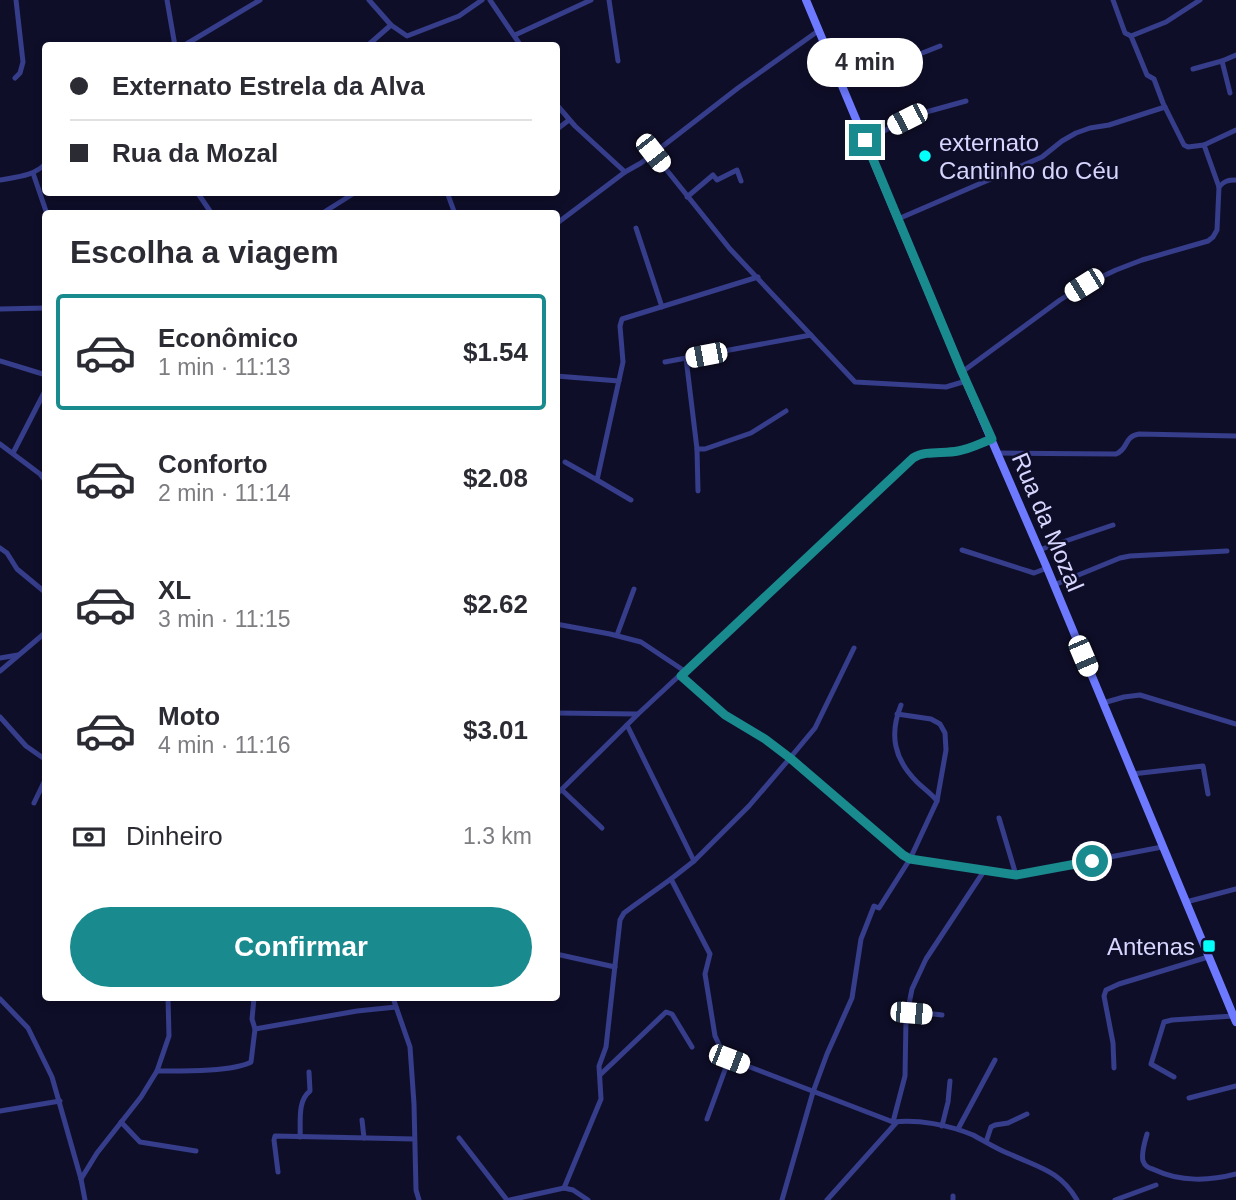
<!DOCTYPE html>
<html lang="pt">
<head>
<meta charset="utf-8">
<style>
  body { margin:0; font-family:Arial,sans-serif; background:#f7f7f7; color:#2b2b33; height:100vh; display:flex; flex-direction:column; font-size:26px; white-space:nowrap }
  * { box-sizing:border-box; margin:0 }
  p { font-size:23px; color:#7c7c81 }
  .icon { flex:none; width:38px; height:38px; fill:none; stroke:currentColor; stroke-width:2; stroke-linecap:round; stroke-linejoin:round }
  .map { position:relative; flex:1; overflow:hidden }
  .side { position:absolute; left:42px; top:210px; width:518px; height:791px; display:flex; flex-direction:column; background:#fff; border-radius:7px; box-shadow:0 4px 10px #0003 }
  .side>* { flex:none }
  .guide { position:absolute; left:42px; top:42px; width:518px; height:154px; border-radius:7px; box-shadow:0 4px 10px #0003; display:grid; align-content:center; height:154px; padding:0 28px; background:#fff }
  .end { position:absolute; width:32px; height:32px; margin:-16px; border:9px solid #198a8d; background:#fff; box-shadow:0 0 0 4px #fff }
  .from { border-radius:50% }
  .bubble { position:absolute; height:49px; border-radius:24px; background:#fff; box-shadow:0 4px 10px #0003; font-size:23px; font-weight:600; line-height:49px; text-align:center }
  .car { position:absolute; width:21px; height:42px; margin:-21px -10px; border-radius:9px; box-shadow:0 0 5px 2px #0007; background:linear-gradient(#fff 24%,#345 0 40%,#fff 0 76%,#345 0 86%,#fff 0) }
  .guide b { display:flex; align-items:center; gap:24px; height:66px; font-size:26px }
  .guide b+b { border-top:2px solid #e1e1e2 }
  .guide i { width:18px; height:18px; background:#2b2b33 }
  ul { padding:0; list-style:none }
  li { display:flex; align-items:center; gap:21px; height:116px; margin:0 14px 10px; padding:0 14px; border:4px solid transparent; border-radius:7px }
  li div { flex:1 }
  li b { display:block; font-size:26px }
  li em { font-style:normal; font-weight:600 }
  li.selected { border-color:#198a8d }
  li>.icon { width:63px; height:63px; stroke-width:1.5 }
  h2 { padding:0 28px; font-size:32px; line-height:84px }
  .pay { display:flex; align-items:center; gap:18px; height:77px; padding:0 28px; font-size:26px }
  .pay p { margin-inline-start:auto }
  .button { display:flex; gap:14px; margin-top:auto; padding:14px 28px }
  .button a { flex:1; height:80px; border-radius:42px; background:#198a8d; color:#fff; font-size:28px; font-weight:600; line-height:80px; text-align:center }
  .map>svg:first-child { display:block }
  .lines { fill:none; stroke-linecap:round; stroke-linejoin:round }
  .street { stroke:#363d8b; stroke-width:5 }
  .secondary { stroke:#6d7aff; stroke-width:8 }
  .route { stroke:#198a8d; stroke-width:9 }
  .poi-dot { fill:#02fffa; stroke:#0f0e29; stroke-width:2.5 }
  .labels { text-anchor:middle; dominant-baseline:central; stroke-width:5; stroke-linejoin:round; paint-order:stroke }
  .poi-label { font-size:24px; fill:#d6d6ff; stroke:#0f0e29; text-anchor:start }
  .street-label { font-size:24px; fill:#d6d6ff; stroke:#0f0e29 }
</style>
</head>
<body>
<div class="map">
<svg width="1236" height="1200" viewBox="0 0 1236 1200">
  <rect width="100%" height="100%" fill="#0f0e29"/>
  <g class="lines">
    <!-- street -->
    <g class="street">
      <path d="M 167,0 L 175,46"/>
      <path d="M 369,0 L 391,25 L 407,36 L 459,16 L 482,0"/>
      <path d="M 490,0 L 521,46"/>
      <path d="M 609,0 L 618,61"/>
      <path d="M 1113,0 L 1125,33 L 1131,36 L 1147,75 L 1154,79 L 1163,103 L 1184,145 L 1188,147 L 1204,145"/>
      <path d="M 515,35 L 591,0"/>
      <path d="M 1131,36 L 1166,22 L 1200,0"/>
      <path d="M 183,46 L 260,0"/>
      <path d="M 367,46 L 391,25"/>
      <path d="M 1193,69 L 1222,61"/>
      <path d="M 836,71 L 884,52 L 887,53 L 892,65 L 940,46"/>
      <path d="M 15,78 L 20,73 L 23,62 L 16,0"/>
      <path d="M 1230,93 L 1222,61 L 1236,55"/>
      <path d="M 556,104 L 575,126 L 625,172"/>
      <path d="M 556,130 L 569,120"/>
      <path d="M 865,140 L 919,114 L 966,101"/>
      <path d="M 653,153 L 730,249 L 855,382 L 946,387 L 966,381"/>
      <path d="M 33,173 L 47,214"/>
      <path d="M 0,180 C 16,177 35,176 46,163"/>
      <path d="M 1219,187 C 1224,181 1228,180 1236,180"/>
      <path d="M 197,192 L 212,214"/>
      <path d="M 447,192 L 455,214"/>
      <path d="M 687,197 L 713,175 L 717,180 L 737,170 L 741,181"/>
      <path d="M 321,214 L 356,192"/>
      <path d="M 898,219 L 1042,157 L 1062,141 L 1076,133 L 1090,128 L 1109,125 L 1165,107"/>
      <path d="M 556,224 L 625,172 L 641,163 L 738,88 L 818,31"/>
      <path d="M 636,228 L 662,307"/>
      <path d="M 0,309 L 46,308"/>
      <path d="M 0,361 L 46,375"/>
      <path d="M 665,362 L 686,358"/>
      <path d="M 962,372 L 1060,300 L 1084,285 L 1116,270 L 1142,260 L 1208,241 L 1213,237 L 1217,230 L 1219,187 L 1204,145 L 1236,130"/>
      <path d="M 556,376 L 619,381"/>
      <path d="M 0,444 L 40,474 L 46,482"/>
      <path d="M 697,449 L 705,449 L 751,433 L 786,411"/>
      <path d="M 13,453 L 46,389"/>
      <path d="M 998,453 L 1116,454 C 1129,449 1123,437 1139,434 L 1236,436"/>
      <path d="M 565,462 L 597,480 L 623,362 L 620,326 L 622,319 L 758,277"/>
      <path d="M 597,480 L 631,500"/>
      <path d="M 698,491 L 697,449 L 686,358 L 811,335"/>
      <path d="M 0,548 L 7,553 L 17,569 L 46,593"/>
      <path d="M 962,550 L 1034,573 L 1047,568"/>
      <path d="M 1039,550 L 1113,525"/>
      <path d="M 1054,585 L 1120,558 L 1130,556 L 1227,551"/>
      <path d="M 556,624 L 610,634 L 641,642 L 686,672"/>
      <path d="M 617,635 L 634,589"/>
      <path d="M 0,658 L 18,655"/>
      <path d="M 0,671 L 46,632"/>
      <path d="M 681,676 L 725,715 L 765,739 L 790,758 L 903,855 L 910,859 L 984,871 L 1016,875 L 1162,847"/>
      <path d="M 1103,703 L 1124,697 L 1140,695 L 1236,724"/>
      <path d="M 556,713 L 638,714"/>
      <path d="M 897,714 L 931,719 L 940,724 L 945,733 L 946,750 L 937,801"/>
      <path d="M 0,717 L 26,746 L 46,760"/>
      <path d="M 627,725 L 694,861"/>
      <path d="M 1132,774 L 1203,766 L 1208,794"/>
      <path d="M 562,790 L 602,828"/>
      <path d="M 556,795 L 638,714 L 913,458 C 925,450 944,454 958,451 C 970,449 981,443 992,439"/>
      <path d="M 34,803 L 46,778"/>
      <path d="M 999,818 L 1016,875"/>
      <path d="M 671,879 L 710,954 L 705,974 L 715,1036 L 723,1053 L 729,1059 L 893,1122 C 918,1119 949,1125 973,1135 C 986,1142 998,1150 1012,1155 C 1040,1168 1060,1171 1077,1200"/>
      <path d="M 1186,902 L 1236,889"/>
      <path d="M 556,954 L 615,967"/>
      <path d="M 393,998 L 410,1047 L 414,1104 L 416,1190 L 419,1200"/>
      <path d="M 0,999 L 28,1028 L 52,1077 L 81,1179 L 85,1200"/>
      <path d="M 907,1011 L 942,1015"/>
      <path d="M 255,1029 L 357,1011 L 396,1007"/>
      <path d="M 1114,1068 L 1113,1043 L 1104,996 L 1106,990 L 1119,984 L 1208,957"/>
      <path d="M 157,1071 C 179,1071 233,1072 251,1062 L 255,1029 L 252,1019 L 254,998"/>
      <path d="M 601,1074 L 666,1012 L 672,1014 L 692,1047"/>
      <path d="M 1174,1077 L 1151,1064 L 1164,1022 L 1172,1020 L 1233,1016"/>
      <path d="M 1189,1098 L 1236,1086"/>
      <path d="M 0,1111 L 60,1101"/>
      <path d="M 707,1119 L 729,1059"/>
      <path d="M 362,1120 L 364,1138"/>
      <path d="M 121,1122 L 140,1142 L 196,1151"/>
      <path d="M 893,1122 L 905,1076 L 906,1019 L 912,989 L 926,959 L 984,871"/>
      <path d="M 942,1126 L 948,1102 L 950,1081"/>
      <path d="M 958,1129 L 995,1060"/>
      <path d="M 1147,1134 C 1145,1141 1141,1153 1143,1161 C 1145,1167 1150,1168 1155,1170 C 1180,1182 1210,1181 1236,1174"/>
      <path d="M 300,1137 C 301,1122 297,1101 310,1091 L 309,1072"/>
      <path d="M 459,1138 L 507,1200"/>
      <path d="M 986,1142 L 991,1127 L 995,1125 L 1008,1123 L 1027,1114"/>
      <path d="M 278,1172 L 274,1140 L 275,1136 L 414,1139"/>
      <path d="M 81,1179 L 97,1153 L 141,1097 L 157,1071 L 169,1036 L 168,998"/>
      <path d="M 564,1188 L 601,1099 L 599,1066 L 606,1047 L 620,920 L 624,913 L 632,907 L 671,879 L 694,861 L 749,806 L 790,758 L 815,728 L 854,648"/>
      <path d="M 953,1196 L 953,1200"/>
      <path d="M 510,1200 L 564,1188 L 573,1190 L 588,1200"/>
      <path d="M 782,1200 L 813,1092 L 827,1054 L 852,998 L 861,939 L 874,906 L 879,908 L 910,859 L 937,801 C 931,793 924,789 917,782 C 894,759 889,735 901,705"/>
      <path d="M 827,1200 L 896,1123"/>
      <path d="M 1115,1200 L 1156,1185"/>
    </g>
    <!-- secondary -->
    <path class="secondary" d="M 806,0 L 962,372 L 1047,568 L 1236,1022"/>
  </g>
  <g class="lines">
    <!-- route -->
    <path class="route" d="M 865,140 L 962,372 L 992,439 C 981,443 970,449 958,451 C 944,454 925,450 913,458 L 681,676 L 725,715 L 765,739 L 790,758 L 903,855 L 910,859 L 1016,875 L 1092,861"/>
  </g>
  <!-- markers -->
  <g class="poi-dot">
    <circle cx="925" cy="156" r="7"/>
    <rect x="1202" y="939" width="14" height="14" rx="3.5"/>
  </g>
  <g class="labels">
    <!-- poi labels -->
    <g class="poi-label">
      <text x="939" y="142">externato<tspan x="939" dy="28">Cantinho do Céu</tspan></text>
      <text x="1195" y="946" text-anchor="end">Antenas</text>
    </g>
    <!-- street labels -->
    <g class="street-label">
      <text transform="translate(1048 522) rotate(67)">Rua da Mozal</text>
    </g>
  </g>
</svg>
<i class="end from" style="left:1092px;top:861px"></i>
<i class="end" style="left:865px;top:140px"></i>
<div class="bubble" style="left:807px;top:38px;width:116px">4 min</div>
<i class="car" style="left:907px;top:119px;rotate:243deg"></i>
<i class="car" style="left:653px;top:153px;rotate:142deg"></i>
<i class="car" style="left:1084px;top:285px;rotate:238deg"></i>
<i class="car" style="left:706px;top:355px;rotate:259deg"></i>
<i class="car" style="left:1083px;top:656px;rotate:157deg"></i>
<i class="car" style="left:911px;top:1013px;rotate:95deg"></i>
<i class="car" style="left:729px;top:1059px;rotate:111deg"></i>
<div class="guide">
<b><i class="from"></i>Externato Estrela da Alva</b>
<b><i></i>Rua da Mozal</b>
</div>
<section class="side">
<h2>Escolha a viagem</h2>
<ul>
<li class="selected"><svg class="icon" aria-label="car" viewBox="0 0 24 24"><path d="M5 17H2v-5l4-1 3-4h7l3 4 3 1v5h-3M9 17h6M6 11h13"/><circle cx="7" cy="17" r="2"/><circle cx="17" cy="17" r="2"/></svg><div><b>Econômico</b><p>1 min · 11:13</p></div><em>$1.54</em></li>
<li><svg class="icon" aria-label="car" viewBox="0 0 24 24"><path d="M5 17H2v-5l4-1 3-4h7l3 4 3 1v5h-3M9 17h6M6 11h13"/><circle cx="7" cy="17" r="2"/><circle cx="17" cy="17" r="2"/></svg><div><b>Conforto</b><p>2 min · 11:14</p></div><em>$2.08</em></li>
<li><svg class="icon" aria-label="car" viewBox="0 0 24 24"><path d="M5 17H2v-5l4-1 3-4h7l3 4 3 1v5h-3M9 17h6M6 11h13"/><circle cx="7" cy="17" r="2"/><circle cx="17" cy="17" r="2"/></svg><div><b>XL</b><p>3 min · 11:15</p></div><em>$2.62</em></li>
<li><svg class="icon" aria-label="car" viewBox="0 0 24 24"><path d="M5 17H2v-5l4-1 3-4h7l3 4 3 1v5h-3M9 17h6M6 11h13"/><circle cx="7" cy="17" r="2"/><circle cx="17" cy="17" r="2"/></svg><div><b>Moto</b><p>4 min · 11:16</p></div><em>$3.01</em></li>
</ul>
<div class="pay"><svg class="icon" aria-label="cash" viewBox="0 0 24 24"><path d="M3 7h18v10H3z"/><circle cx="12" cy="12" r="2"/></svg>Dinheiro<p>1.3 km</p></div>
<div class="button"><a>Confirmar</a></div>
</section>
</div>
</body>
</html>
